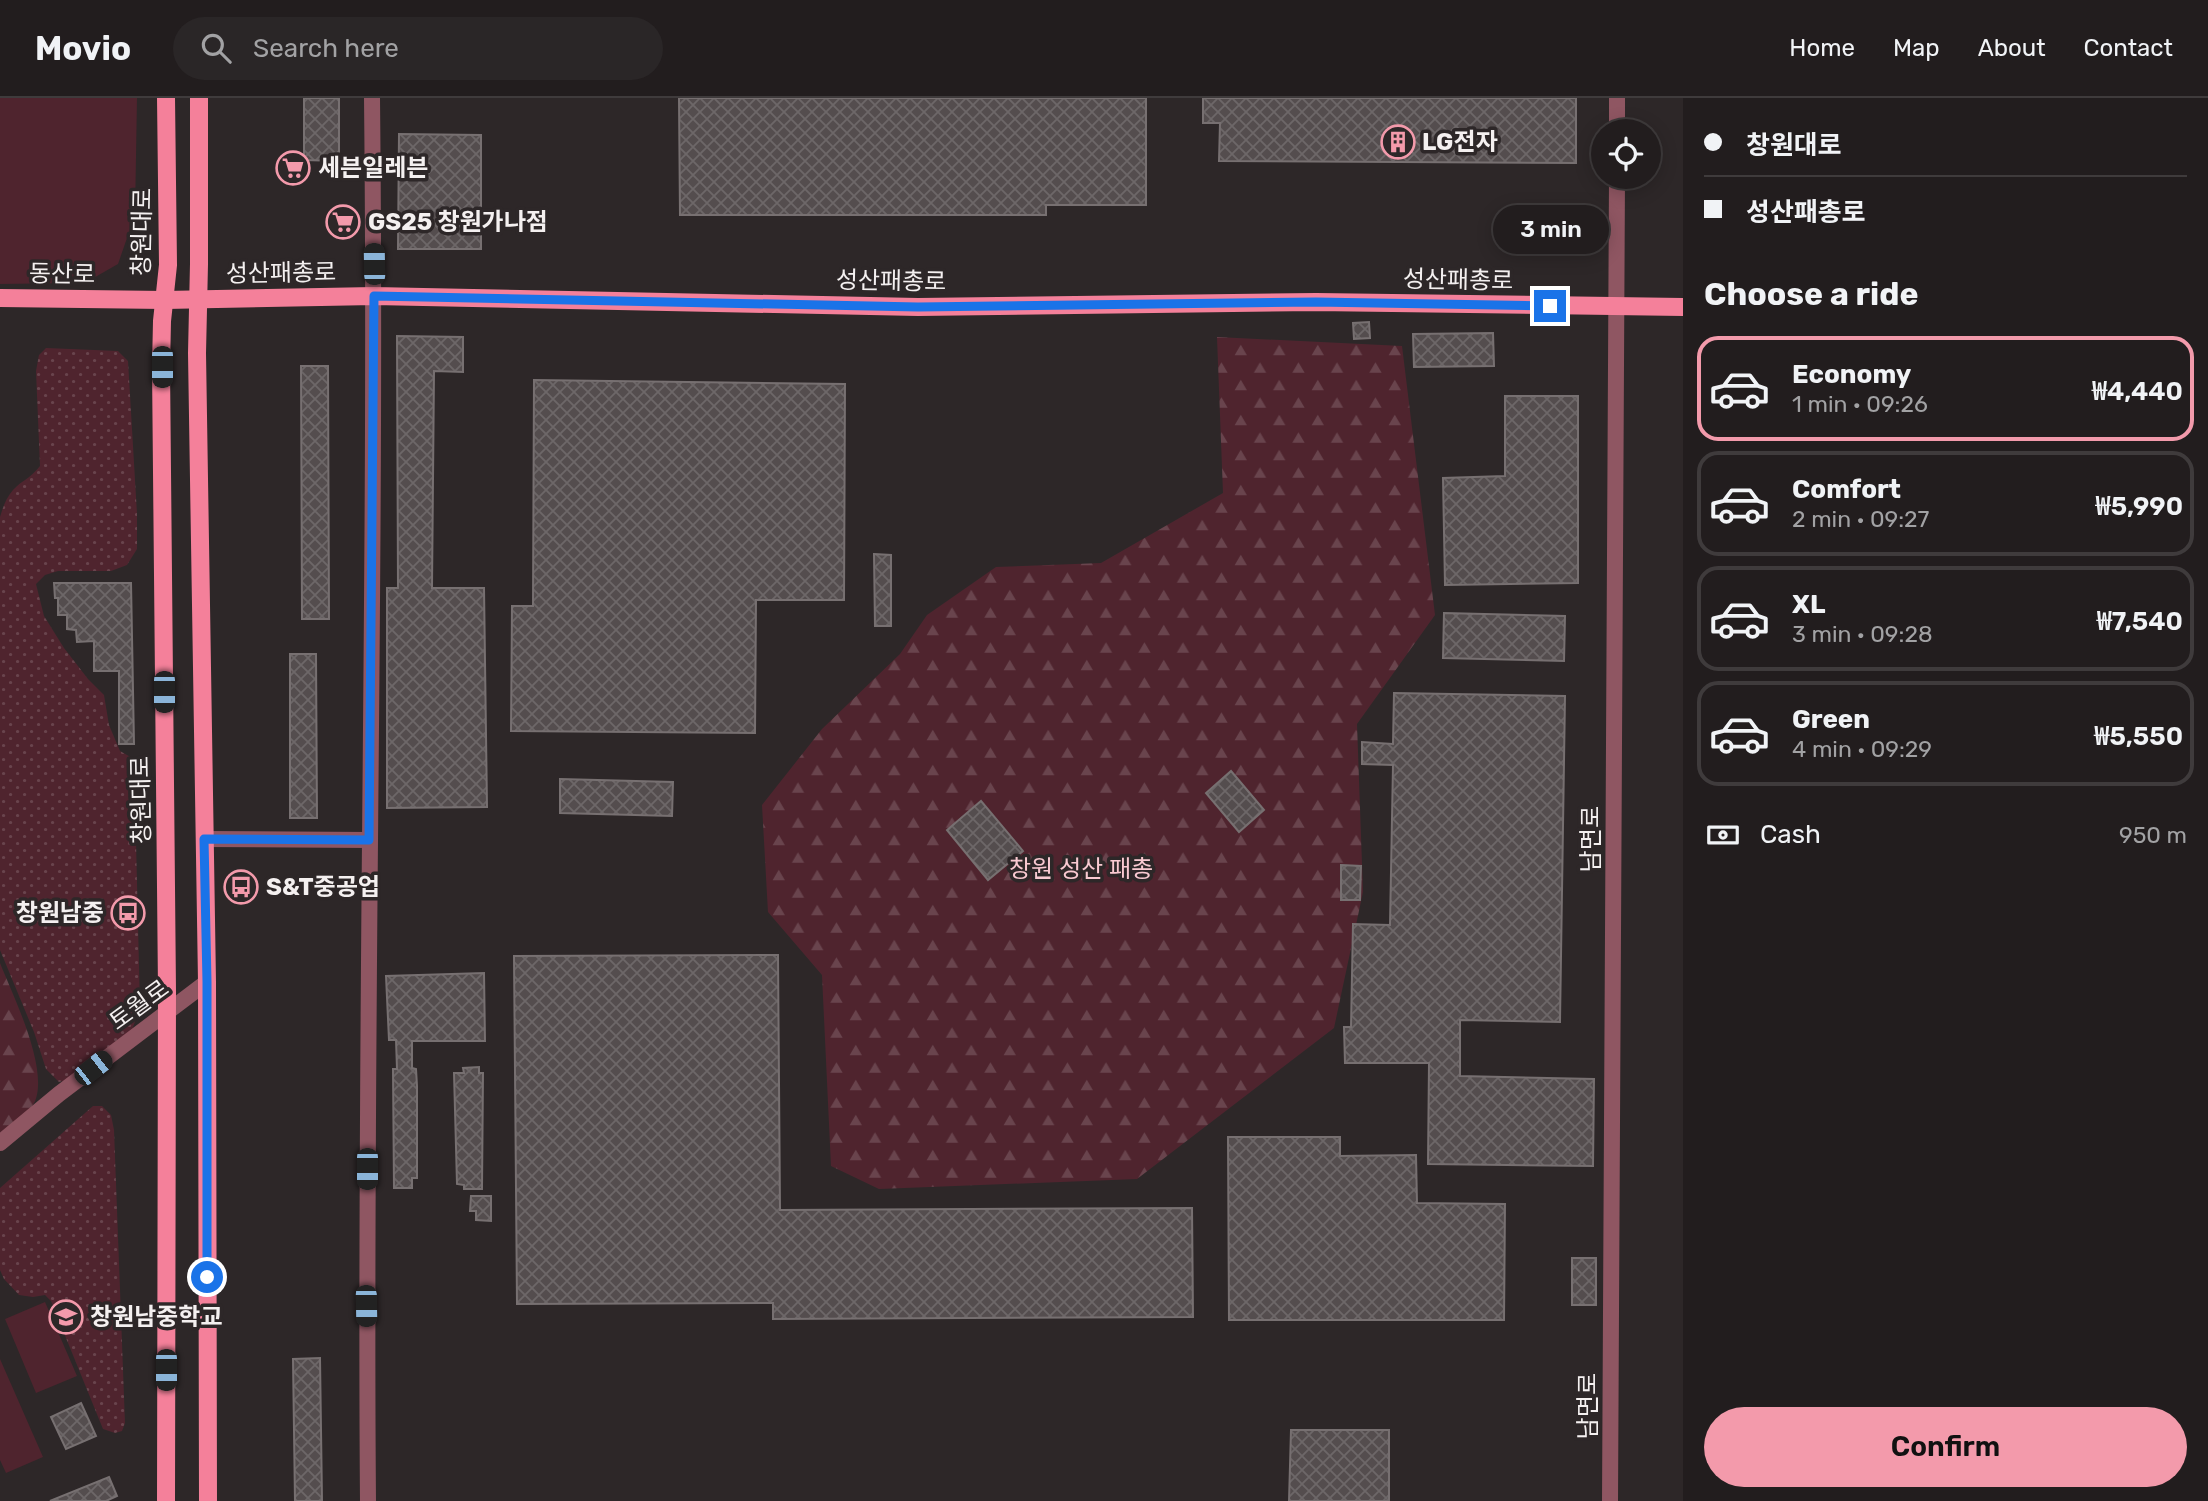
<!DOCTYPE html>
<html lang="en">
<head>
<meta charset="utf-8">
<style>
  body { margin:0; font-family:Rubik,"Noto Sans KR",sans-serif; background:#2a2627; color:#f1f3f6; height:100vh; display:flex; flex-direction:column; font-size:26px; white-space:nowrap }
  * { box-sizing:border-box; margin:0 }
  p { font-size:23px; color:#a2a2a4 }
  .icon { flex:none; width:38px; height:38px; fill:none; stroke:currentColor; stroke-width:2; stroke-linecap:round; stroke-linejoin:round }
  .map { position:relative; flex:1; overflow:hidden }
  .side { display:flex; flex-direction:column; background:#221d1e; width:525px }
  .side>* { flex:none }
  .hud { display:grid; align-content:center; height:154px; padding:0 21px; background:#221d1e }
  .fabs { position:absolute; left:1591px; top:21px; display:grid; gap:14px }
  .fabs a { display:grid; place-items:center; width:70px; height:70px; border-radius:50%; background:#221d1e; box-shadow:0 4px 18px #0003,0 0 0 2px #3f3b3c; font-size:35px }
  .end { position:absolute; width:32px; height:32px; margin:-16px; border:9px solid #1a73e8; background:#fff; box-shadow:0 0 0 4px #fff }
  .from { border-radius:50% }
  .bubble { position:absolute; height:49px; border-radius:24px; background:#221d1e; box-shadow:0 4px 18px #0003,0 0 0 2px #3f3b3c; font-size:23px; font-weight:600; line-height:49px; text-align:center }
  .car { position:absolute; width:21px; height:42px; margin:-21px -10px; border-radius:9px; box-shadow:0 0 5px 2px #0007; background:linear-gradient(#222 24%,#8ab4d8 0 40%,#222 0 76%,#8ab4d8 0 86%,#222 0) }
  .hud b { display:flex; align-items:center; gap:24px; height:66px; font-size:26px }
  .hud b+b { border-top:2px solid #3f3b3c }
  .hud i { width:18px; height:18px; background:#f1f3f6 }
  ul { padding:0; list-style:none }
  li { display:flex; align-items:center; gap:21px; height:105px; margin:0 14px 10px; padding:0 7px; border:4px solid #3f3b3c; border-radius:21px }
  li div { flex:1 }
  li b { display:block; font-size:26px }
  li em { font-style:normal; font-weight:600 }
  li.active { border-color:#f39aab }
  li>.icon { width:63px; height:63px; stroke-width:1.5 }
  h2 { padding:0 21px; font-size:32px; line-height:84px }
  .pay { display:flex; align-items:center; gap:18px; height:77px; padding:0 21px; font-size:26px }
  .pay p { margin-inline-start:auto }
  .cta { display:flex; gap:14px; margin-top:auto; padding:14px 21px }
  .cta a { flex:1; height:80px; border-radius:42px; background:#f39aab; color:#111; font-size:28px; font-weight:600; line-height:80px; text-align:center }
  header { display:flex; align-items:center; gap:42px; box-sizing:border-box; height:98px; padding:0 35px; background:#221d1e; border-bottom:2px solid #3f3b3c }
  header strong { font-size:33px }
  nav { display:flex; gap:38px; margin-inline-start:auto; font-size:24px }
  .search { width:490px; height:63px; background:#2a2627; display:flex; align-items:center; gap:18px; box-sizing:border-box; padding:0 24px; border-radius:38px; color:#a2a2a4; font-size:26px }
  main { display:flex; flex:1; min-height:0 }
  .map>svg:first-child { display:block }
  .grass { fill:url(#grass-dots) }
  .forest { fill:url(#forest-firs) }
  .park { fill:#4f242e }
  .building { fill:url(#building-cross-hatch); stroke:#777071; stroke-width:2 }
  .lines { fill:none; stroke-linecap:round; stroke-linejoin:round }
  .minor { stroke:#8f5662; stroke-width:16 }
  .major { stroke:#f4809a; stroke-width:18 }
  .route { stroke:#1a73e8; stroke-width:9 }
  .labels { text-anchor:middle; dominant-baseline:central; stroke-width:7; stroke-linejoin:round; paint-order:stroke }
  .poi-label { font-size:24px; font-weight:bold; fill:#f4f0f0; stroke:#2d2728; text-anchor:start }
  .street-label { font-size:24px; fill:#f4f0f0; stroke:#2d2728 }
  .park-label { font-size:24px; fill:#f9c9d1; stroke:#2d2728 }
</style>
</head>
<body>
<header>
<strong>Movio</strong>
<div class="search"><svg class="icon" aria-label="search" viewBox="0 0 24 24"><circle cx="10" cy="10" r="6"/><path d="M15 15l6 6"/></svg>Search here</div>
<nav><a>Home</a><a>Map</a><a>About</a><a>Contact</a></nav>
</header>
<main>
<div class="map">
<svg width="1683" height="1403" viewBox="0 0 1683 1403">
  <defs>
    <pattern id="grass-dots" width="8" height="8" patternUnits="userSpaceOnUse" patternTransform="scale(1.75)"><rect width="8" height="8" fill="#4f242e"/><path d="M2 2h.1M6 6h.1" fill="none" stroke="#69444d" stroke-width="1.8" stroke-linecap="round"/></pattern>
    <pattern id="forest-firs" width="22" height="20" patternUnits="userSpaceOnUse" patternTransform="scale(1.75)"><rect width="22" height="20" fill="#4f242e"/><path d="M5 1l3.5 6h-7zM16 11l3.5 6h-7z" fill="#69444d"/></pattern>
    <pattern id="building-cross-hatch" width="8" height="8" patternUnits="userSpaceOnUse" patternTransform="scale(1.75)"><rect width="8" height="8" fill="#544d4e"/><path d="M0 0l8 8M0 8l8-8" fill="none" stroke="#6d6768"/></pattern>
  </defs>
  <rect width="100%" height="100%" fill="#2d2728"/>
  <!-- grass -->
  <g class="grass">
    <path d="M 46,250 L 118,253 L 128,263 L 137,416 L 137,451 L 127,467 L 111,473 L 58,473 L 45,477 L 36,486 L 44,518 L 64,550 L 88,581 L 104,597 L 109,627 L 120,653 L 134,661 L 140,909 L 132,932 L 78,979 L 59,984 L 46,971 L 34,934 L 0,852 L 0,419 C 3,409 6,400 13,392 C 22,382 30,381 40,368 L 36,273 L 39,257 Z"/>
    <path d="M 93,1008 L 102,1008 L 111,1017 L 114,1032 L 125,1325 L 122,1333 L 115,1335 L 103,1331 L 51,1203 L 45,1197 L 33,1199 L 19,1197 L 4,1181 L 0,1172 L 0,1090 Z"/>
  </g>
  <!-- forest -->
  <g class="forest">
    <path d="M 1217,239 L 1402,248 L 1435,517 L 1357,626 L 1363,794 L 1334,930 L 1137,1081 L 879,1091 L 831,1068 L 822,877 L 768,814 L 762,707 L 822,631 L 900,556 L 927,517 L 996,469 L 1101,465 L 1223,395 Z"/>
    <path d="M 0,865 C 12,896 56,983 30,1011 C 22,1020 10,1027 0,1035 Z"/>
  </g>
  <!-- park -->
  <g class="park">
    <path d="M 0,0 L 137,0 L 135,117 L 118,166 L 90,182 L 74,185 L 0,186 Z"/>
    <path d="M 45,1204 L 77,1278 L 36,1295 L 5,1221 Z"/>
    <path d="M 0,1261 L 43,1359 L 6,1375 L 0,1362 Z"/>
  </g>
  <!-- building -->
  <g class="building">
    <path d="M 304,0 L 339,0 L 339,63 L 304,62 Z"/>
    <path d="M 679,0 L 1146,0 L 1146,107 L 1046,107 L 1046,117 L 680,117 Z"/>
    <path d="M 1203,0 L 1576,0 L 1576,65 L 1219,63 L 1220,25 L 1203,25 Z"/>
    <path d="M 399,36 L 481,37 L 481,151 L 398,151 Z"/>
    <path d="M 1369,224 L 1370,240 L 1354,241 L 1353,225 Z"/>
    <path d="M 1493,235 L 1494,268 L 1414,269 L 1413,236 Z"/>
    <path d="M 397,238 L 463,239 L 463,274 L 434,273 L 432,490 L 484,490 L 487,709 L 387,710 L 387,490 L 398,490 Z"/>
    <path d="M 301,268 L 328,268 L 329,521 L 302,521 Z"/>
    <path d="M 534,282 L 845,286 L 844,502 L 756,502 L 755,635 L 511,633 L 512,508 L 533,508 Z"/>
    <path d="M 1505,298 L 1578,298 L 1578,485 L 1445,487 L 1443,380 L 1505,378 Z"/>
    <path d="M 874,456 L 891,457 L 891,528 L 875,528 Z"/>
    <path d="M 54,485 L 131,485 L 134,646 L 119,646 L 119,573 L 94,573 L 94,543 L 77,544 L 76,532 L 67,531 L 67,517 L 58,517 L 58,500 L 55,500 Z"/>
    <path d="M 1444,515 L 1565,518 L 1564,563 L 1443,560 Z"/>
    <path d="M 290,556 L 316,556 L 317,720 L 290,720 Z"/>
    <path d="M 1394,595 L 1565,598 L 1560,924 L 1460,922 L 1460,978 L 1594,981 L 1593,1068 L 1428,1066 L 1429,965 L 1345,965 L 1344,929 L 1351,929 L 1353,826 L 1390,827 L 1393,667 L 1362,666 L 1362,644 L 1393,646 Z"/>
    <path d="M 1231,673 L 1264,712 L 1239,734 L 1206,695 Z"/>
    <path d="M 560,681 L 673,684 L 672,718 L 560,715 Z"/>
    <path d="M 981,703 L 1023,753 L 988,782 L 947,732 Z"/>
    <path d="M 1341,767 L 1361,768 L 1360,802 L 1341,802 Z"/>
    <path d="M 778,857 L 780,1112 L 1192,1110 L 1193,1219 L 773,1221 L 773,1205 L 517,1206 L 514,858 Z"/>
    <path d="M 484,875 L 485,943 L 412,943 L 412,970 L 416,971 L 417,988 L 417,1080 L 412,1080 L 412,1090 L 394,1090 L 393,971 L 397,971 L 396,942 L 389,942 L 386,878 Z"/>
    <path d="M 479,969 L 479,975 L 483,975 L 482,1091 L 464,1091 L 464,1087 L 457,1086 L 454,975 L 464,975 L 463,970 Z"/>
    <path d="M 1228,1039 L 1340,1039 L 1340,1058 L 1416,1057 L 1417,1105 L 1505,1106 L 1504,1222 L 1229,1222 Z"/>
    <path d="M 471,1098 L 491,1098 L 491,1123 L 476,1122 L 476,1113 L 470,1113 Z"/>
    <rect x="1572" y="1160" width="24" height="47"/>
    <path d="M 320,1260 L 322,1403 L 295,1403 L 293,1261 Z"/>
    <path d="M 81,1305 L 96,1338 L 66,1351 L 51,1319 Z"/>
    <path d="M 1291,1332 L 1389,1332 L 1389,1403 L 1289,1403 Z"/>
    <path d="M 109,1379 L 117,1398 L 106,1403 L 50,1403 Z"/>
  </g>
  <g class="lines">
    <!-- minor -->
    <g class="minor">
      <path d="M 1617,33 L 1617,0"/>
      <path d="M 204,741 L 369,742"/>
      <path d="M 0,1045 L 59,996 L 207,884"/>
      <path d="M 368,1403 C 364,935 377,468 372,0"/>
      <path d="M 1610,1403 L 1617,79"/>
    </g>
    <!-- major -->
    <g class="major">
      <path d="M 199,0 L 199,166 L 197,255 L 207,884 L 208,1403"/>
      <path d="M 0,200 L 165,202 L 374,198 L 918,209 L 1316,204 L 1683,209"/>
      <path d="M 166,1403 L 167,893 L 161,269 L 162,223 L 168,167 L 166,0"/>
    </g>
  </g>
  <g class="lines">
    <!-- route -->
    <path class="route" d="M 207,1179 L 207,884 L 204,741 L 369,742 L 374,198 L 918,209 L 1316,204 L 1550,208"/>
  </g>
  <!-- icons -->
  <defs>
    <symbol id="building-ring" viewBox="-11 -11 22 22"><circle r="9.5" fill="#2d2728" stroke="#f39aab" stroke-width="1.5"/><path d="M-4-6H4V6H1V3H-1V6H-4ZM-2.5-4.3h1.7v1.8h-1.7ZM.8-4.3h1.7v1.8H.8ZM-2.5-1h1.7V.8h-1.7ZM.8-1h1.7V.8H.8Z" fill="#f39aab"/></symbol>
    <symbol id="supermarket-ring" viewBox="-11 -11 22 22"><circle r="9.5" fill="#2d2728" stroke="#f39aab" stroke-width="1.5"/><path d="M-6-5.5h2.5l.6 2H6L4.5 2H-2.5L-4.4-4H-6ZM-1.5 3.2a1.3 1.3 0 1 0 .1 0ZM3 3.2a1.3 1.3 0 1 0 .1 0Z" fill="#f39aab"/></symbol>
    <symbol id="bus-ring" viewBox="-11 -11 22 22"><circle r="9.5" fill="#2d2728" stroke="#f39aab" stroke-width="1.5"/><path d="M-5-6H5V4H4V6H2V4H-2V6H-4V4H-5ZM-3.5-4V0h7V-4ZM-3.5 1.2v1.5H-2V1.2ZM2 1.2v1.5H3.5V1.2Z" fill="#f39aab"/></symbol>
    <symbol id="school-ring" viewBox="-11 -11 22 22"><circle r="9.5" fill="#2d2728" stroke="#f39aab" stroke-width="1.5"/><path d="M0-5L7-2L0 1L-7-2ZM-4 1L0 2.5L4 1V4Q0 6-4 4Z" fill="#f39aab"/></symbol>
  </defs>
  <g fill-rule="evenodd">
    <use href="#building-ring" x="1379" y="25" width="38" height="38"/>
    <use href="#supermarket-ring" x="274" y="51" width="38" height="38"/>
    <use href="#supermarket-ring" x="324" y="105" width="38" height="38"/>
    <use href="#bus-ring" x="222" y="770" width="38" height="38"/>
    <use href="#bus-ring" x="109" y="796" width="38" height="38"/>
    <use href="#school-ring" x="47" y="1200" width="38" height="38"/>
  </g>
  <g class="labels">
    <!-- poi labels -->
    <g class="poi-label">
      <text x="1422" y="44">LG전자</text>
      <text x="318" y="70">세븐일레븐</text>
      <text x="368" y="124">GS25 창원가나점</text>
      <text x="266" y="789">S&amp;T중공업</text>
      <text x="104" y="815" text-anchor="end">창원남중</text>
      <text x="90" y="1219">창원남중학교</text>
    </g>
    <!-- street labels -->
    <g class="street-label">
      <text transform="translate(142 134) rotate(-89)">창원대로</text>
      <text transform="translate(281 175) rotate(-1)">성산패총로</text>
      <text transform="translate(62 176) rotate(1)">동산로</text>
      <text transform="translate(1458 182) rotate(1)">성산패총로</text>
      <text transform="translate(891 183) rotate(1)">성산패총로</text>
      <text transform="translate(141 702) rotate(-91)">창원대로</text>
      <text transform="translate(1591 741) rotate(-90)">남면로</text>
      <text transform="translate(139 907) rotate(-36)">토월로</text>
      <text transform="translate(1588 1308) rotate(-90)">남면로</text>
    </g>
    <!-- park labels -->
    <g class="park-label">
      <text x="1081" y="771">창원 성산 패총</text>
    </g>
  </g>
</svg>
<div class="fabs">
<a><svg class="icon" aria-label="locate" viewBox="0 0 24 24"><circle cx="12" cy="12" r="6"/><path d="M12 2v4M12 18v4M2 12h4M18 12h4"/></svg></a>
</div>
<i class="end from" style="left:207px;top:1179px"></i>
<i class="end" style="left:1550px;top:208px"></i>
<div class="bubble" style="left:1493px;top:107px;width:116px">3 min</div>
<i class="car" style="left:374px;top:166px;rotate:359deg"></i>
<i class="car" style="left:162px;top:269px;rotate:180deg"></i>
<i class="car" style="left:164px;top:594px;rotate:180deg"></i>
<i class="car" style="left:93px;top:970px;rotate:52deg"></i>
<i class="car" style="left:367px;top:1071px;rotate:180deg"></i>
<i class="car" style="left:366px;top:1208px;rotate:179deg"></i>
<i class="car" style="left:166px;top:1272px;rotate:180deg"></i>
</div>
<section class="side">
<div class="hud">
<b><i class="from"></i>창원대로</b>
<b><i></i>성산패총로</b>
</div>
<h2>Choose a ride</h2>
<ul>
<li class="active"><svg class="icon" aria-label="car" viewBox="0 0 24 24"><path d="M5 17H2v-5l4-1 3-4h7l3 4 3 1v5h-3M9 17h6M6 11h13"/><circle cx="7" cy="17" r="2"/><circle cx="17" cy="17" r="2"/></svg><div><b>Economy</b><p>1 min · 09:26</p></div><em>₩4,440</em></li>
<li><svg class="icon" aria-label="car" viewBox="0 0 24 24"><path d="M5 17H2v-5l4-1 3-4h7l3 4 3 1v5h-3M9 17h6M6 11h13"/><circle cx="7" cy="17" r="2"/><circle cx="17" cy="17" r="2"/></svg><div><b>Comfort</b><p>2 min · 09:27</p></div><em>₩5,990</em></li>
<li><svg class="icon" aria-label="car" viewBox="0 0 24 24"><path d="M5 17H2v-5l4-1 3-4h7l3 4 3 1v5h-3M9 17h6M6 11h13"/><circle cx="7" cy="17" r="2"/><circle cx="17" cy="17" r="2"/></svg><div><b>XL</b><p>3 min · 09:28</p></div><em>₩7,540</em></li>
<li><svg class="icon" aria-label="car" viewBox="0 0 24 24"><path d="M5 17H2v-5l4-1 3-4h7l3 4 3 1v5h-3M9 17h6M6 11h13"/><circle cx="7" cy="17" r="2"/><circle cx="17" cy="17" r="2"/></svg><div><b>Green</b><p>4 min · 09:29</p></div><em>₩5,550</em></li>
</ul>
<div class="pay"><svg class="icon" aria-label="cash" viewBox="0 0 24 24"><path d="M3 7h18v10H3z"/><circle cx="12" cy="12" r="2"/></svg>Cash<p>950 m</p></div>
<div class="cta"><a>Confirm</a></div>
</section>
</main>
</body>
</html>
